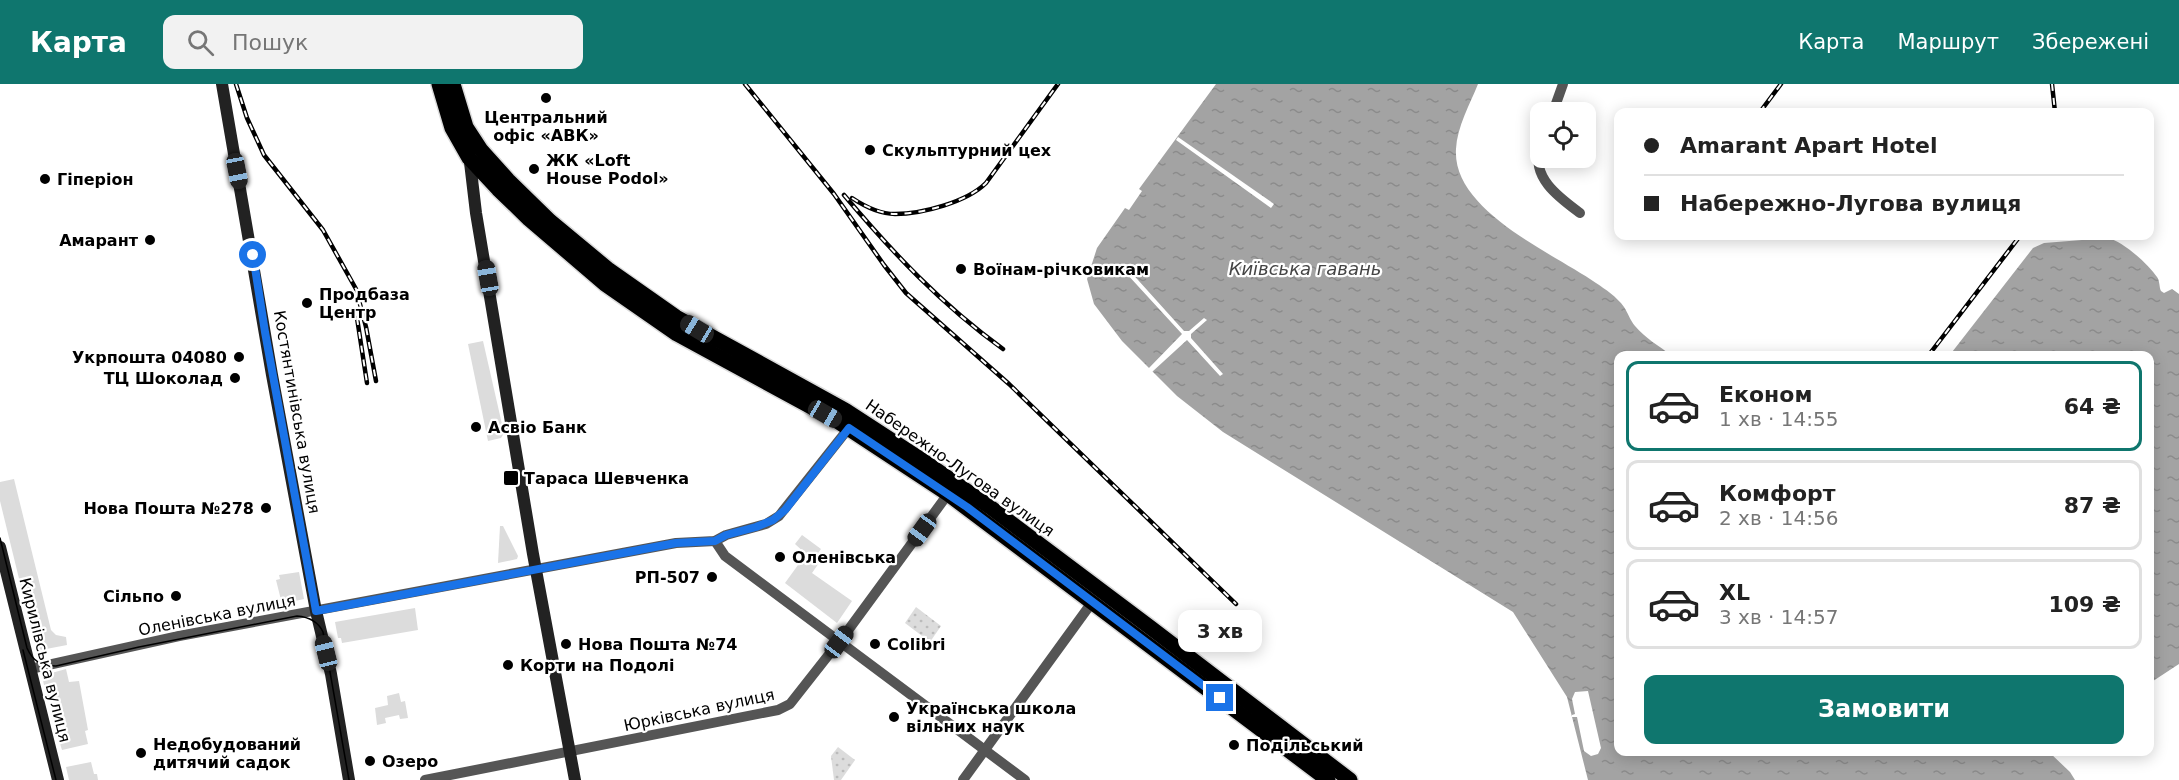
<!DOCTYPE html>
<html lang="uk">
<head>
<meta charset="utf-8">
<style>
  body { margin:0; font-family:"DejaVu Sans",sans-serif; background:#f2f2f2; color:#222; height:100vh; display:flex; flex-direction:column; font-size:22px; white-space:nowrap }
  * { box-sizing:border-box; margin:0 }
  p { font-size:20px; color:#767676 }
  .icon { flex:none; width:33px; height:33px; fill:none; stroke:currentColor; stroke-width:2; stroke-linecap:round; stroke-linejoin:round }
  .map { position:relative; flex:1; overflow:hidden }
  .side { position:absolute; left:1614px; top:267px; width:540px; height:405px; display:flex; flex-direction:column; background:#fff; border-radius:12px; box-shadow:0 3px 15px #0003 }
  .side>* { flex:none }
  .guide { position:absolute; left:1614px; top:24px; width:540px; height:132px; border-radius:12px; box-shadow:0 3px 15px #0003; display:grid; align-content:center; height:132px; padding:0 30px; background:#fff }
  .buttons { position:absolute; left:1530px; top:18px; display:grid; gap:12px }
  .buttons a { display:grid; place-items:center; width:66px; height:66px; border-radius:12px; background:#fff; box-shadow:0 3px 15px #0003; font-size:30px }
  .end { position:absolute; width:27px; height:27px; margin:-14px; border:8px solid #1a73e8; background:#fff; box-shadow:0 0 0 3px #fff }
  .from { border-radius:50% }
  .bubble { position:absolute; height:42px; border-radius:12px; background:#fff; box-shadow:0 3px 15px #0003; font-size:20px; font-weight:800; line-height:42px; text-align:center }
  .car { position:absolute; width:18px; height:36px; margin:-18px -9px; border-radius:8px; box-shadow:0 0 4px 2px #0007; background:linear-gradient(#222 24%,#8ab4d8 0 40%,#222 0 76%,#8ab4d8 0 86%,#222 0) }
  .guide b { display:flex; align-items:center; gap:21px; height:57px; font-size:22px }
  .guide b+b { border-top:2px solid #e0e0e0 }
  .guide i { width:15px; height:15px; background:#222 }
  ul { padding:10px 0 0; list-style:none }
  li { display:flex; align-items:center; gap:18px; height:90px; margin:0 12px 9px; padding:0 18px; border:3px solid #e0e0e0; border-radius:12px }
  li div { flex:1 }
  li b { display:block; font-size:22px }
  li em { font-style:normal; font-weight:800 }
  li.active { border-color:#0f766e }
  li>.icon { width:54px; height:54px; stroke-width:1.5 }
  .action { display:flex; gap:12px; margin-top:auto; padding:12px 30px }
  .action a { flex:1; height:69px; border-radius:12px; background:#0f766e; color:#fff; font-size:24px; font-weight:800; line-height:69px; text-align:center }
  header { display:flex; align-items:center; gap:36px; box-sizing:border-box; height:84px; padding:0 30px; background:#0f766e; color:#fff }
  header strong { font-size:28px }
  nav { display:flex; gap:33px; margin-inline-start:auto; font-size:21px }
  .search { width:420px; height:54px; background:#f2f2f2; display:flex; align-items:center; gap:15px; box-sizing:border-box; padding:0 21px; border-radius:12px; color:#767676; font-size:22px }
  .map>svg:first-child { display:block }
  .grass { fill:#dcdcdc }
  .park { fill:url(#park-dots) }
  .water { fill:url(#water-ripples) }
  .pier { fill:#fff }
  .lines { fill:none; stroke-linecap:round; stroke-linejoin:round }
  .primary-casing { stroke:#dbdbdb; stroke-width:18 }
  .street { stroke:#555; stroke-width:10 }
  .secondary { stroke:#222; stroke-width:12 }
  .primary { stroke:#000; stroke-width:15 }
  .tram { stroke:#000; stroke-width:1.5 }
  .rail-casing { stroke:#000; stroke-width:4.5 }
  .rail { stroke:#fff; stroke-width:2; stroke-dasharray:7; stroke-linecap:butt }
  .route { stroke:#1a73e8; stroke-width:8 }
  .poi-dot { fill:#000; stroke:#fff; stroke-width:2 }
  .labels { text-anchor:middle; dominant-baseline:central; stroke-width:4.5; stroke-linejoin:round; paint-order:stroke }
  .poi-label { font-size:16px; font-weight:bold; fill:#000; stroke:#fff; text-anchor:start }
  .street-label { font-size:16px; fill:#000; stroke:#fff }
  .water-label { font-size:18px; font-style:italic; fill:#444; stroke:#fff }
</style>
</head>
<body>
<header>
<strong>Карта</strong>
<div class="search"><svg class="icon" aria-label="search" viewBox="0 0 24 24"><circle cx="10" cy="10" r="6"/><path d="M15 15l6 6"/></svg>Пошук</div>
<nav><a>Карта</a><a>Маршрут</a><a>Збережені</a></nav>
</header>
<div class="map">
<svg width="2179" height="696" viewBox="0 0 2179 696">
  <defs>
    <pattern id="park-dots" width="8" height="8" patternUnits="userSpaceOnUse" patternTransform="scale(1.5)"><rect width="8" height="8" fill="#dcdcdc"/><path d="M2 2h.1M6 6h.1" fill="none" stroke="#bbb" stroke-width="1.8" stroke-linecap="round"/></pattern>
    <pattern id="water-ripples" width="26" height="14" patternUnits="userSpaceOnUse" patternTransform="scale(1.5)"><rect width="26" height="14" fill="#a3a3a3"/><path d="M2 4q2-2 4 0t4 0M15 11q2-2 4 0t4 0" fill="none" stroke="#8b8b8b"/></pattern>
  </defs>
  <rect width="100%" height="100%" fill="#fff"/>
  <!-- grass -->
  <g class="grass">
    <path d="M 483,257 L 504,349 L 501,354 L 488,357 L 468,260 Z"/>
    <path d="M 14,395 L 51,546 L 56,551 L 66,553 L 67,561 L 41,566 L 36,564 L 0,417 L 0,398 Z"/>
    <path d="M 500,442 L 503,442 L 518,472 L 517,475 L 498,479 Z"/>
    <path d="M 802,451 L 821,465 L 816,472 L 821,476 L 812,489 L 852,517 L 837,539 L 785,499 L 806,470 L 795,460 Z"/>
    <path d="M 299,488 L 304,515 L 282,520 L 276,496 L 280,495 L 279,491 Z"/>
    <path d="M 415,524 L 418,546 L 342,559 L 341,554 L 338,554 L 335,538 Z"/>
    <path d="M 66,585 L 69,598 L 79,597 L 88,646 L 85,647 L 88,660 L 62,666 L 56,647 L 66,644 L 59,615 L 48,616 L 43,597 L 48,590 Z"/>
    <path d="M 399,609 L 401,618 L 405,617 L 408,634 L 400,635 L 399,631 L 385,634 L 386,639 L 377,641 L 375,624 L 388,621 L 387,612 Z"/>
    <path d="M 91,678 L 94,690 L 97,690 L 98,696 L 69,696 L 66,683 Z"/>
  </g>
  <!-- park -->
  <g class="park">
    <path d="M 916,523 L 941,542 L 930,558 L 905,539 Z"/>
    <path d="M 838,663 L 855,676 L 841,696 L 834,696 L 831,672 Z"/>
  </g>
  <!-- water -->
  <g class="water">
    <path d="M 1216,0 L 1478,0 C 1470,20 1457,43 1456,65 C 1452,127 1553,169 1596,199 C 1605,205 1617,213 1624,223 C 1628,229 1630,236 1635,242 C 1645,254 1659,262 1671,271 L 1618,272 L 1618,668 L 2049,668 L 2070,688 L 2075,696 L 1588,696 L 1567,613 L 1513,528 L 1223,348 L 1177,312 L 1122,257 L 1094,220 L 1087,195 L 1097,164 L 1125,124 L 1129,126 L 1142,107 L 1139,105 Z"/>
    <path d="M 2107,154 C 2122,156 2149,181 2157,193 C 2160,197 2159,203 2161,207 L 2164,209 L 2172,205 L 2179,210 L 2179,580 L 2150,599 L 2150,272 L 1949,272 L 2033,164 L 2044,159 Z"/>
  </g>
  <!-- pier -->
  <g class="pier">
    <path d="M 1178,53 L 1274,120 L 1271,124 L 1176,56 Z"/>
    <path d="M 1129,186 L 1184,247 L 1189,247 L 1204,234 L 1207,236 L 1191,250 L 1191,254 L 1223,290 L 1220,292 L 1187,256 L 1152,288 L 1148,285 L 1182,250 L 1126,189 Z"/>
    <path d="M 1588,607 L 1601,664 L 1598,670 L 1591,672 L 1584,667 L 1577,633 L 1572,633 L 1572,631 L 1575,630 L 1572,615 L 1575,608 Z"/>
  </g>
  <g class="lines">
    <defs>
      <g id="primary">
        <path d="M 439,0 L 452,44 L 469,74 L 498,105 L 529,135 L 605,200 L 677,250 L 837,337 L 948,410 L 1328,696"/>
        <path d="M 453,0 L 466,43 L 481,66 L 508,96 L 550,137 L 609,186 L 676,233 L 845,326 L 922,376 L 990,423 L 1151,544 L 1350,696"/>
      </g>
    </defs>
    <!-- primary casing -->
    <use href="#primary" class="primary-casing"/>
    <!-- street -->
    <g class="street">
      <path d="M 1553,28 L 1563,0"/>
      <path d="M 1540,65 C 1531,94 1560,114 1580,129"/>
      <path d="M 715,457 L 725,472 L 1025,696"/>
      <path d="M 30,585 L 179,552 L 676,459 L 715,457 L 726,451 L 766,440 L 779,432 L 852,340"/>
      <path d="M 425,696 L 778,626 L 790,620 L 849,545 L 948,410"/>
      <path d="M 963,696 L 1093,517"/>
    </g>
    <!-- secondary -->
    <g class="secondary">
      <path d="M 222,0 L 272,291 L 316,527 L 331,590 L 349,696"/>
      <path d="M 469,70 L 476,129 L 533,470 L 575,696"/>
      <path d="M 0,463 L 58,696"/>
    </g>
    <!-- primary -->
    <use href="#primary" class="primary"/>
    <!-- tram -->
    <g class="tram">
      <path d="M 0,454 L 27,564 C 33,578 42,582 56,582 L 139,563 L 297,532 C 309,533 318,537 323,548 L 349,696"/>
      <path d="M 23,566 L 56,696"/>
    </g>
    <defs>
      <g id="rail">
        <path d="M 236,0 L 247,34 L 264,71 L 323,146 L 356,205 L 366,243 L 376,297"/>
        <path d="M 745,0 L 834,110 L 884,181 L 906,209 L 1009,300 L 1236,520"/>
        <path d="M 2052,0 L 2055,28"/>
        <path d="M 1760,28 L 1781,0"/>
        <path d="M 844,111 C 893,169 941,220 1003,265"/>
        <path d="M 852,114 C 864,122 881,130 895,130 C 922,130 967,118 986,99 L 1058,0"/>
        <path d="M 357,234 L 367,299"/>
        <path d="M 1928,272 L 2020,152"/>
      </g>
    </defs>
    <!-- rail casing -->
    <use href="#rail" class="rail-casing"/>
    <!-- rail -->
    <use href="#rail" class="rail"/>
  </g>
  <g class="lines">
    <!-- route -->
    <path class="route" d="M 253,171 L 265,248 L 316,527 L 676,459 L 715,457 L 726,451 L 756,443 L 773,436 L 785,426 L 849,344 L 967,423 L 1220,614"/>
  </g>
  <!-- markers -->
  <g class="poi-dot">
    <circle cx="546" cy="14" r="6"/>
    <circle cx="870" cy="66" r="6"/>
    <circle cx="534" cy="85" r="6"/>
    <circle cx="45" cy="95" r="6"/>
    <circle cx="150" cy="156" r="6"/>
    <circle cx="961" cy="185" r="6"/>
    <circle cx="307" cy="219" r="6"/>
    <circle cx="239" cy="273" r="6"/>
    <circle cx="235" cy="294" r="6"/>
    <circle cx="476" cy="343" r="6"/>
    <rect x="503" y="386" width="16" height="16" rx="3"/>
    <circle cx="266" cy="424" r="6"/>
    <circle cx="780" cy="473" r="6"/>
    <circle cx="712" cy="493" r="6"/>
    <circle cx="176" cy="512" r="6"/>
    <circle cx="566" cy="560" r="6"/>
    <circle cx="875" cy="560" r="6"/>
    <circle cx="508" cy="581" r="6"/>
    <circle cx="894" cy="633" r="6"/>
    <circle cx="1234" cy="661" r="6"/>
    <circle cx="141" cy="669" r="6"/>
    <circle cx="370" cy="677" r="6"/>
  </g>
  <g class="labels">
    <!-- poi labels -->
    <g class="poi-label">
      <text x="546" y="33" text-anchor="middle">Центральний<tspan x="546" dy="18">офіс «АВК»</tspan></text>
      <text x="882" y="66">Скульптурний цех</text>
      <text x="546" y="76">ЖК «Loft<tspan x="546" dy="18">House Podol»</tspan></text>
      <text x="57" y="95">Гіперіон</text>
      <text x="138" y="156" text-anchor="end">Амарант</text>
      <text x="973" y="185">Воїнам-річковикам</text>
      <text x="319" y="210">Продбаза<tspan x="319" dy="18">Центр</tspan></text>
      <text x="227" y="273" text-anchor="end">Укрпошта 04080</text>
      <text x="223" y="294" text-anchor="end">ТЦ Шоколад</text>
      <text x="488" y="343">Асвіо Банк</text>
      <text x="524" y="394">Тараса Шевченка</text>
      <text x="254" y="424" text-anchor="end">Нова Пошта №278</text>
      <text x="792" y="473">Оленівська</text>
      <text x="700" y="493" text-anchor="end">РП-507</text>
      <text x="164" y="512" text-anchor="end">Сільпо</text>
      <text x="578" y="560">Нова Пошта №74</text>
      <text x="887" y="560">Colibri</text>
      <text x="520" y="581">Корти на Подолі</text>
      <text x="906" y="624">Українська школа<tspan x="906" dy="18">вільних наук</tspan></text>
      <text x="153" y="660">Недобудований<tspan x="153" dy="18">дитячий садок</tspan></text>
      <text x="1246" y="661">Подільський</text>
      <text x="382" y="677">Озеро</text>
    </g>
    <!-- street labels -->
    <g class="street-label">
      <text transform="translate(297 328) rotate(80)">Костянтинівська вулиця</text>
      <text transform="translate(960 384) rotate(35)">Набережно-Лугова вулиця</text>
      <text transform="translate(217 531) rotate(-11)">Оленівська вулиця</text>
      <text transform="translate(45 576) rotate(76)">Кирилівська вулиця</text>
      <text transform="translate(699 626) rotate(-12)">Юрківська вулиця</text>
    </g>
    <!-- water labels -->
    <g class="water-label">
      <text x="1305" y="184">Київська гавань</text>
    </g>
  </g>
</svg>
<div class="buttons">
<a><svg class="icon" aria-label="locate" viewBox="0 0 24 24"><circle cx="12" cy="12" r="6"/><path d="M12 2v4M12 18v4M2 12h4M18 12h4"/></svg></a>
</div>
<i class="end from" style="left:253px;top:171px"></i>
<i class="end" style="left:1220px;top:614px"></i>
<div class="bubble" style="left:1178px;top:526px;width:84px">3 хв</div>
<i class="car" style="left:237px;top:87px;rotate:169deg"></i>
<i class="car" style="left:488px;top:194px;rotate:350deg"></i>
<i class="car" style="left:697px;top:245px;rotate:301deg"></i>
<i class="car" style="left:825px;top:330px;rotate:120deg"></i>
<i class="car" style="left:922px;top:446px;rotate:216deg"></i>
<i class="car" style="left:839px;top:558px;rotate:37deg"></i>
<i class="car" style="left:326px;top:569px;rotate:346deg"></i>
<div class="guide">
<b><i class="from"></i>Amarant Apart Hotel</b>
<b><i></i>Набережно-Лугова вулиця</b>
</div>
<section class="side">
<ul>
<li class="active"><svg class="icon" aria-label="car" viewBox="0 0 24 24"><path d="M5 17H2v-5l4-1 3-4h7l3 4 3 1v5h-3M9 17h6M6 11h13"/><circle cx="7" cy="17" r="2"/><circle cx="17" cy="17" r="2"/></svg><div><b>Економ</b><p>1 хв · 14:55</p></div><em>64 ₴</em></li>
<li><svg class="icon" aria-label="car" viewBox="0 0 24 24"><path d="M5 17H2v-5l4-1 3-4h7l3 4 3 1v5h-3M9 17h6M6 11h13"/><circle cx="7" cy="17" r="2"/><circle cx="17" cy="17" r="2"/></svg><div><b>Комфорт</b><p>2 хв · 14:56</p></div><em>87 ₴</em></li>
<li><svg class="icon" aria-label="car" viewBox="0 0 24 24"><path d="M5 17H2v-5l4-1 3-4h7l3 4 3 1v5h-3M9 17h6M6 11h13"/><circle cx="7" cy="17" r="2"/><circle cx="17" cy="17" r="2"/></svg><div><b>XL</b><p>3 хв · 14:57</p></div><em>109 ₴</em></li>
</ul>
<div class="action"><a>Замовити</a></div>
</section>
</div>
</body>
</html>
